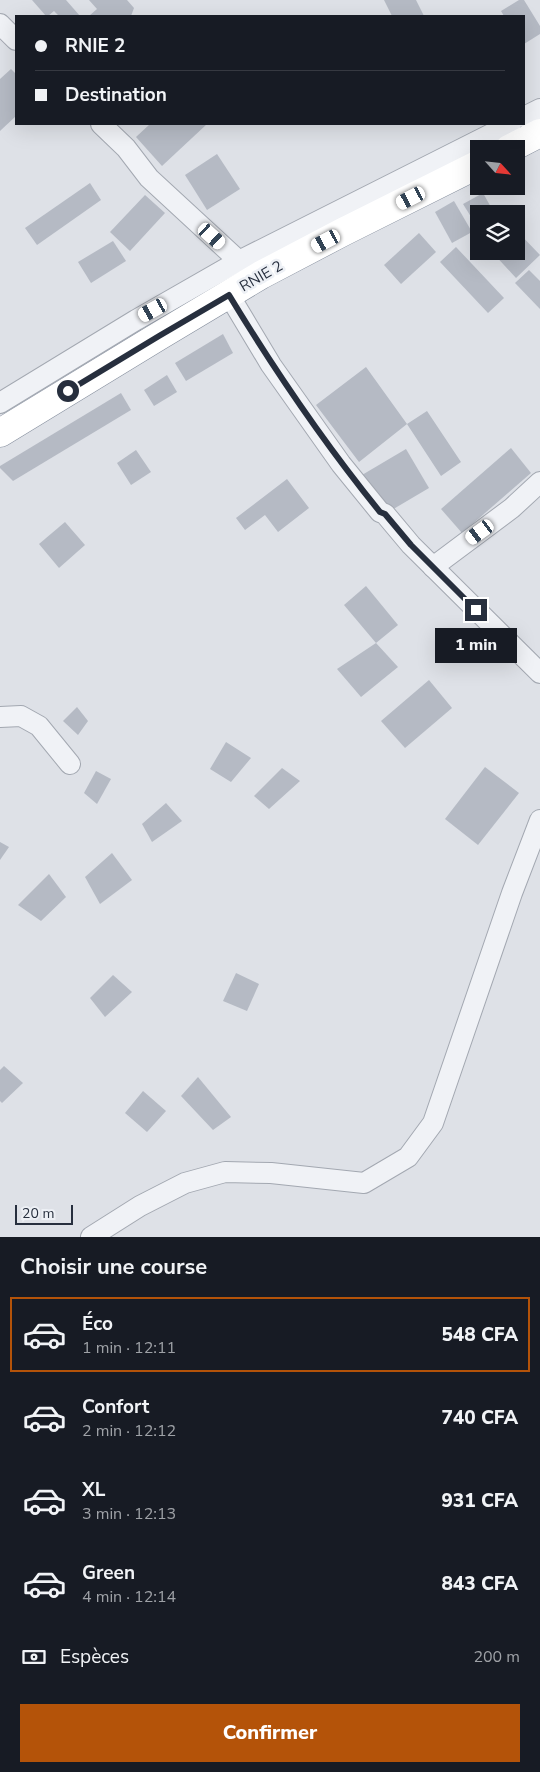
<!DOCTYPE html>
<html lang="fr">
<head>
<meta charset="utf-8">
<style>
  body { margin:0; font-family:"Nunito Sans",sans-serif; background:#242831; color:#f1f3f6; height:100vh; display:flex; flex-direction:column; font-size:19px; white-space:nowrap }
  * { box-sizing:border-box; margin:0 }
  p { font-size:16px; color:#9ea1a6 }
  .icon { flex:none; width:28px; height:28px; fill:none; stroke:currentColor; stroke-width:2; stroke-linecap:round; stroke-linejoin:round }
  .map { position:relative; height:1237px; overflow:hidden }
  .side { display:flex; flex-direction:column; background:#171b24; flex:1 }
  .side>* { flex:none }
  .guide { position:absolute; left:15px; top:15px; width:510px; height:110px; border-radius:0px; box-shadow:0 5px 20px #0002; display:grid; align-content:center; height:110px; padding:0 20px; background:#171b24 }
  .needle { width:32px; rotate:117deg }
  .fabs { position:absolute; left:470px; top:140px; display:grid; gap:10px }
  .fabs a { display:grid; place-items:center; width:55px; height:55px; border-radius:0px; background:#171b24; box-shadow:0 5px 20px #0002; font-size:25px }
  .scale { position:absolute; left:15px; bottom:12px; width:58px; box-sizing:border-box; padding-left:5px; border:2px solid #272f3e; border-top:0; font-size:14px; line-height:18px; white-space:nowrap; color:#272f3e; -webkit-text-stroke:4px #edf0f5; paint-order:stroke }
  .end { position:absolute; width:22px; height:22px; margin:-11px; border:6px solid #272f3e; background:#fff; box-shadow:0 0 0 2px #fff }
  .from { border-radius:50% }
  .bubble { position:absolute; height:35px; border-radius:0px; background:#171b24; box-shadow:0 5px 20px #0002; font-size:16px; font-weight:800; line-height:35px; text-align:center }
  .car { position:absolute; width:15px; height:30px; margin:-15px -8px; border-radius:6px; box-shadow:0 0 4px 1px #0007; background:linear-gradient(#fff 24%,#345 0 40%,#fff 0 76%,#345 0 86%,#fff 0) }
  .guide b { display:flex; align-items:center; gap:18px; height:48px; font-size:19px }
  .guide b+b { border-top:1px solid #363941 }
  .guide i { width:12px; height:12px; background:#f1f3f6 }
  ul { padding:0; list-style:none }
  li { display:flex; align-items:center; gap:15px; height:75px; margin:0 10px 8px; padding:0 10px; border:2px solid transparent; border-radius:0px }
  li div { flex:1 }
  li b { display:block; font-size:19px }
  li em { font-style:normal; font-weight:800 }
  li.on { border-color:#b45309 }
  li>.icon { width:45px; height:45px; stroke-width:1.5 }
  h2 { padding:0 20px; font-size:22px; line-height:60px }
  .pay { display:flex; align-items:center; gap:12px; height:55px; padding:0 20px; font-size:19px }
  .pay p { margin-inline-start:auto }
  .primary-button { display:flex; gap:10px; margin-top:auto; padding:10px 20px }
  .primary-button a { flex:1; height:58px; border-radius:0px; background:#b45309; color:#fff; font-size:20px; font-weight:800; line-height:58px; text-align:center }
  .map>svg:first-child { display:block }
  .building { fill:#b5bac4 }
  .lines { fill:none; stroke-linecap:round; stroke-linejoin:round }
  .minor-casing { stroke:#a3a8b1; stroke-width:22 }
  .trunk-casing { stroke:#858e9d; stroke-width:29 }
  .minor { stroke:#f0f2f6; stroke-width:20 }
  .trunk { stroke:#fff; stroke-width:28 }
  .route { stroke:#272f3e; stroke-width:6 }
  .labels { text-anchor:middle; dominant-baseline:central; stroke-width:5; stroke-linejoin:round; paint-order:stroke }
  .street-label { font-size:15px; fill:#272f3e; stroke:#edf0f5 }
</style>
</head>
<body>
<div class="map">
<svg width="540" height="1237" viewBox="0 0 540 1237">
  <rect width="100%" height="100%" fill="#dee1e7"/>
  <!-- building -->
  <g class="building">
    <path d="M 32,0 L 66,0 L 80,16 L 59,16 L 54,11 L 48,16 L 46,16 Z"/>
    <path d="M 89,0 L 127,0 L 134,8 L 131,16 L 89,16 L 97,9 Z"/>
    <path d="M 384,0 L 416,0 L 424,16 L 392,16 Z"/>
    <path d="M 519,0 L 524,0 L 540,26 L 540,34 L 524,44 L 524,16 L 504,16 L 501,11 Z"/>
    <path d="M 11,69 L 16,74 L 16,116 L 0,131 L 0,79 Z"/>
    <path d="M 150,124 L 207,124 L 162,166 L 136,137 Z"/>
    <path d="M 217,154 L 240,189 L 207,210 L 185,175 Z"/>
    <path d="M 90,183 L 101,200 L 37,245 L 25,228 Z"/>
    <path d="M 483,193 L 492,209 L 484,214 L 479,214 L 479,217 L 473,220 L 463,204 Z"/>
    <path d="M 145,195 L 165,213 L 130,251 L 110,232 Z"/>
    <path d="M 454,201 L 472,232 L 452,243 L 435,212 Z"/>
    <path d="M 516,230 L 540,255 L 516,278 L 491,251 L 516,251 Z"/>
    <path d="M 419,233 L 436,252 L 401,284 L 384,265 Z"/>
    <path d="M 113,241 L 126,261 L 91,283 L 78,262 Z"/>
    <path d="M 456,247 L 504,298 L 488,313 L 440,262 Z"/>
    <path d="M 529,270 L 540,281 L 540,309 L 515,283 Z"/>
    <path d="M 223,334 L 233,353 L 186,381 L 175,363 Z"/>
    <path d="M 366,367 L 407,424 L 427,411 L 461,462 L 441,476 L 407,424 L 359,462 L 316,405 Z"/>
    <path d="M 167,375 L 177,392 L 154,406 L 144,390 Z"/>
    <path d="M 121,393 L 131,410 L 13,481 L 0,468 L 0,466 Z"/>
    <path d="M 511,448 L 531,473 L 462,533 L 441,509 Z"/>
    <path d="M 406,449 L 429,488 L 385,514 L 362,475 Z"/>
    <path d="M 136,450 L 151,472 L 131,485 L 117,463 Z"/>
    <path d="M 287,479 L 309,508 L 278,532 L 265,515 L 245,530 L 236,518 Z"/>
    <path d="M 65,522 L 85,545 L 59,568 L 39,544 Z"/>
    <path d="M 366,586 L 398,625 L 376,643 L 344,605 Z"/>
    <path d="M 376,643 L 398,667 L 361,697 L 337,669 Z"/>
    <path d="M 429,680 L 452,708 L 405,748 L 381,721 Z"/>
    <path d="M 77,707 L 88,721 L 78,735 L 63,721 Z"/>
    <path d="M 226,742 L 251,758 L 231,782 L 210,769 Z"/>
    <path d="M 485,767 L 519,793 L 478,845 L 445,819 Z"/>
    <path d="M 282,768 L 300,781 L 269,809 L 254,796 Z"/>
    <path d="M 96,771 L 111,779 L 97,804 L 84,793 Z"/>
    <path d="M 166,803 L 182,821 L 152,842 L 142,824 Z"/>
    <path d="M 0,842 L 9,847 L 0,860 Z"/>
    <path d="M 112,853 L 132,880 L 100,904 L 85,877 Z"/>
    <path d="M 49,874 L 66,897 L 41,921 L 18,905 Z"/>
    <path d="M 236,973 L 259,984 L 247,1011 L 223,1001 Z"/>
    <path d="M 113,975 L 132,992 L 105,1017 L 90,998 Z"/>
    <path d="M 4,1066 L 23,1083 L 2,1103 L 0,1101 L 0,1070 Z"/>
    <path d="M 198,1077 L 231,1117 L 213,1130 L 181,1096 Z"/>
    <path d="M 143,1091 L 166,1111 L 147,1132 L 125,1113 Z"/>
  </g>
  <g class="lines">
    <defs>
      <g id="minor">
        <path d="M 0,24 L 16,40"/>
        <path d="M 524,117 L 540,109"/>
        <path d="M 101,124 L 126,148 L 149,178 L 239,261 L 249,267"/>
        <path d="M 229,295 L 271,365 L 341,464 L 380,512 L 385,514 L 411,545 L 540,673"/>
        <path d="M 0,403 L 136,320 L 239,261 L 511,124"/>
        <path d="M 433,567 L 512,508 L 540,482"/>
        <path d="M 0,717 L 21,716 L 39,726 L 70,764"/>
        <path d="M 91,1237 L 140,1206 L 185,1183 L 225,1172 L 271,1173 L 364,1183 L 408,1157 L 433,1123 L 512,893 L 540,820"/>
      </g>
      <g id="trunk">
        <path d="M 509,149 L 540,133"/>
        <path d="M 0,433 L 159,336 L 261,275 L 343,232 L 479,164"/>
      </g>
    </defs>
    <!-- minor casing -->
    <use href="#minor" class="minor-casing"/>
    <!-- trunk casing -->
    <use href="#trunk" class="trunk-casing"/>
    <!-- minor -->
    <use href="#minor" class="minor"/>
    <!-- trunk -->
    <use href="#trunk" class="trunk"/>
  </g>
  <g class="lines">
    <!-- route -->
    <path class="route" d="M 68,391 L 159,336 L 229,295 C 275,371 324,443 380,512 L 385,514 L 411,545 L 476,610"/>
  </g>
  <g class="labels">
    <!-- street labels -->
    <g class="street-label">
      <text transform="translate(261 276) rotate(-30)">RNIE 2</text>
    </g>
  </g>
</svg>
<div class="fabs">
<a><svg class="needle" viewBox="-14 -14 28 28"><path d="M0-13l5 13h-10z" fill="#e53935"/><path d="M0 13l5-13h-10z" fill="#9ea1a6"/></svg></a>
<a><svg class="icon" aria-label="layers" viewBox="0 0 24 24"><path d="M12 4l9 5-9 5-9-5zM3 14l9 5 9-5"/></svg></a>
</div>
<div class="scale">20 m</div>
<i class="end from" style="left:68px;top:391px"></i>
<i class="end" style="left:476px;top:610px"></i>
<div class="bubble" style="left:435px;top:628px;width:82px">1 min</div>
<i class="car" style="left:411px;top:198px;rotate:243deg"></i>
<i class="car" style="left:212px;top:236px;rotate:132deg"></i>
<i class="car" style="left:326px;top:241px;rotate:242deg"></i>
<i class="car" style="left:153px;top:310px;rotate:241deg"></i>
<i class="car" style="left:480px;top:532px;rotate:234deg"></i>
<div class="guide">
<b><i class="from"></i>RNIE 2</b>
<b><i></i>Destination</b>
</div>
</div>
<section class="side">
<h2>Choisir une course</h2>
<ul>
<li class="on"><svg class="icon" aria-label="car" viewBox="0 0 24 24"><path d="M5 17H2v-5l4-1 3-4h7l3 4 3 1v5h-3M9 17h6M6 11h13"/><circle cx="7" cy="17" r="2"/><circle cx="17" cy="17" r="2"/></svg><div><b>Éco</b><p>1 min · 12:11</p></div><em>548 CFA</em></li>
<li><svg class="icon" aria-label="car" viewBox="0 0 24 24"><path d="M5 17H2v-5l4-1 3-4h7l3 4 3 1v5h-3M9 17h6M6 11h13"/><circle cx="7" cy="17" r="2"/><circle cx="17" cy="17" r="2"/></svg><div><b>Confort</b><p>2 min · 12:12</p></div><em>740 CFA</em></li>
<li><svg class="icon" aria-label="car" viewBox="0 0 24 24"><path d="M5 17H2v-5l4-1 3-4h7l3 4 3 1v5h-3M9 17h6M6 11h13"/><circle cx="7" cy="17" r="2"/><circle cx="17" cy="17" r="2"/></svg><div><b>XL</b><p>3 min · 12:13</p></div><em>931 CFA</em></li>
<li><svg class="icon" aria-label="car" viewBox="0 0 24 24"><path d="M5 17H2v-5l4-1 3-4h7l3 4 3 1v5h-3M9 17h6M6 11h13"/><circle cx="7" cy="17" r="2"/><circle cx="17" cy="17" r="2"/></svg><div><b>Green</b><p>4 min · 12:14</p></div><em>843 CFA</em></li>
</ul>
<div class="pay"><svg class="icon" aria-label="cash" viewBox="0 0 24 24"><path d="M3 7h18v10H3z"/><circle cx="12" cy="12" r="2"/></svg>Espèces<p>200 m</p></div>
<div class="primary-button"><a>Confirmer</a></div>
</section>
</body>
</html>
